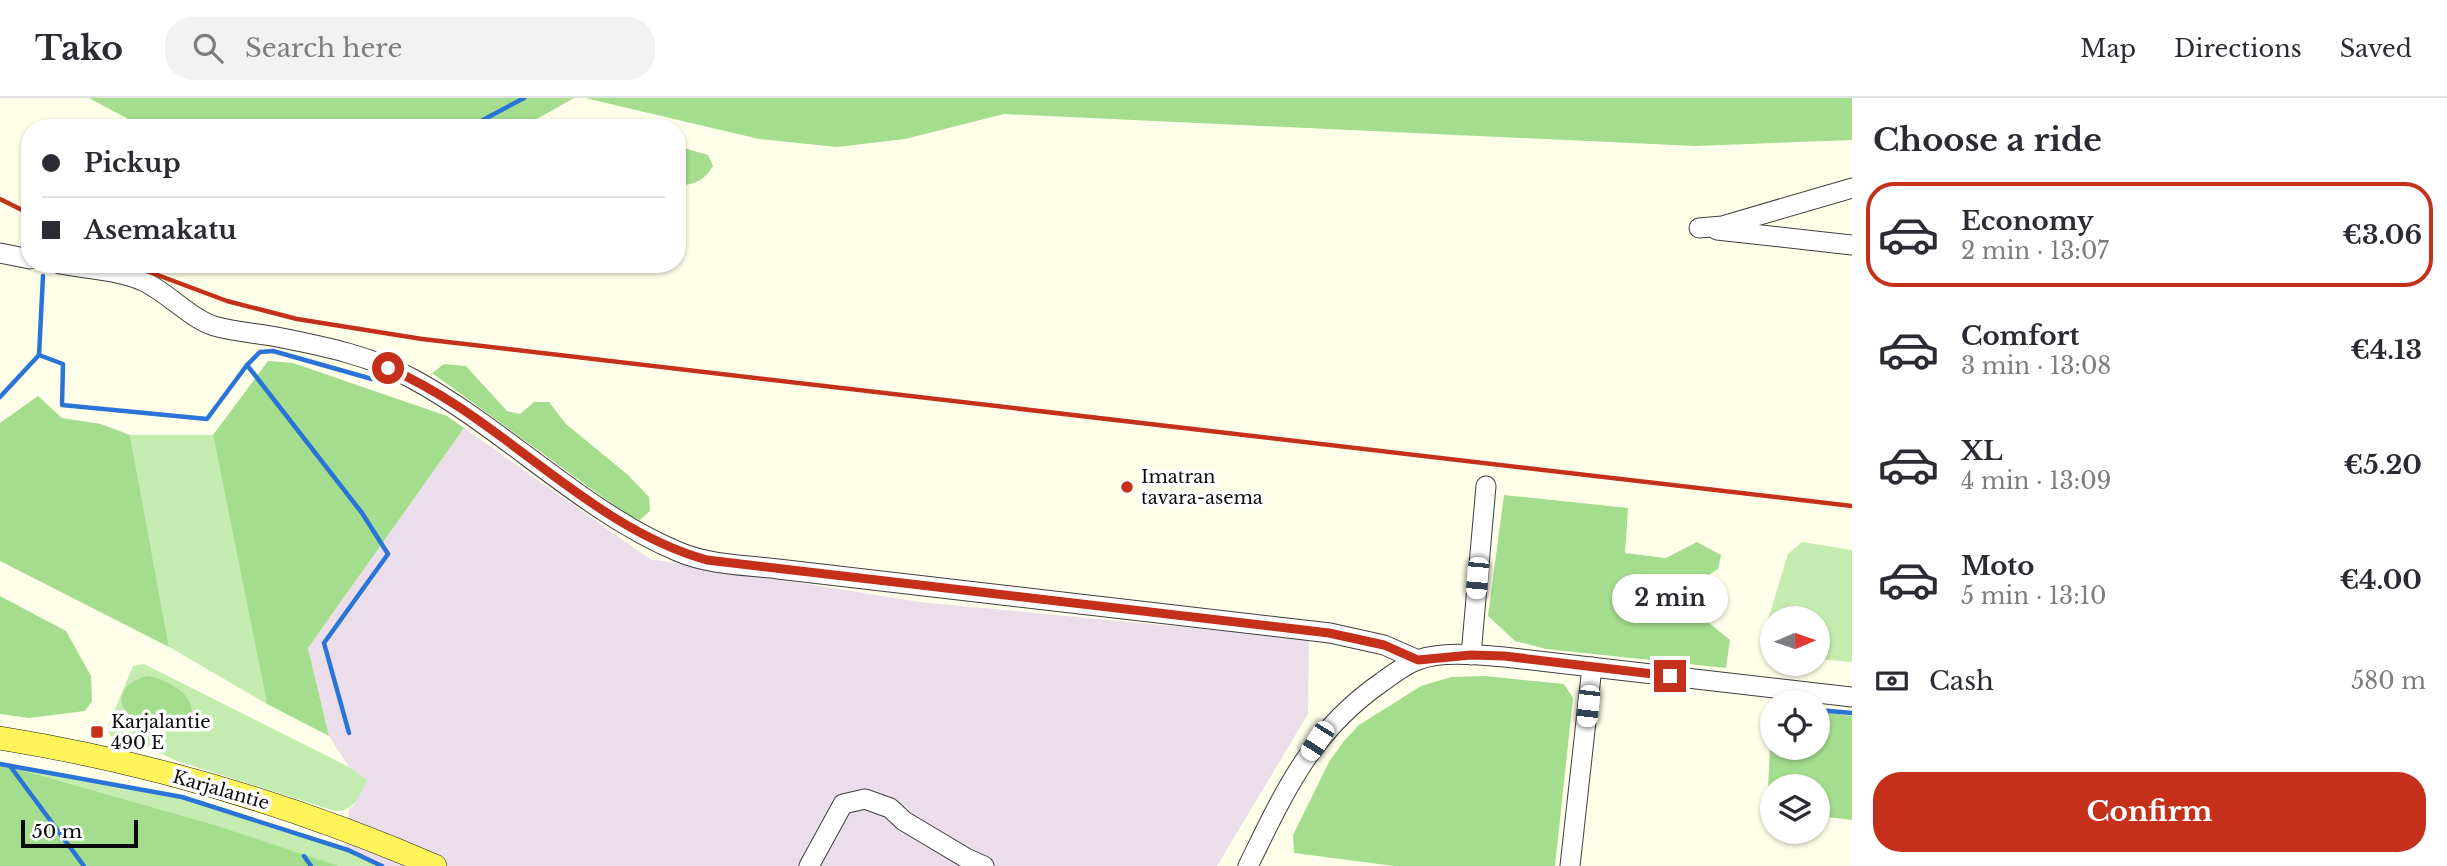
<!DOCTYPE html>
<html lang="en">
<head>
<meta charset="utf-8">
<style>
  body { margin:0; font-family:"Libre Baskerville",serif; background:#f2f2f3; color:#2b2b33; height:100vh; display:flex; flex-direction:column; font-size:26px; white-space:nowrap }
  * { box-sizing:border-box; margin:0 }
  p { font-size:23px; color:#7c7c81 }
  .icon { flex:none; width:38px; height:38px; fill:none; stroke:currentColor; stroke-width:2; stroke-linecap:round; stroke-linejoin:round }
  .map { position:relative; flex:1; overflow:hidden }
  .details { display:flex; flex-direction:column; background:#fff; width:595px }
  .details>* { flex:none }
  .guide { position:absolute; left:21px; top:21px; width:665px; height:154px; border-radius:28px; box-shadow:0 2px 5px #0004; display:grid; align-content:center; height:154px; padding:0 21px; background:#fff }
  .needle { width:46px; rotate:88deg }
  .tools { position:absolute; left:1760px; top:508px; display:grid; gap:14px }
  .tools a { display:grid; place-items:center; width:70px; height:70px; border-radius:50%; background:#fff; box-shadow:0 2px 5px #0004; font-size:35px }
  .scale { position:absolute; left:21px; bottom:18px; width:117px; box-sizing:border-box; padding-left:7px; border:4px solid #0b0b0b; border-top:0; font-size:19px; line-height:24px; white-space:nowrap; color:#0b0b0b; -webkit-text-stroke:5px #fff; paint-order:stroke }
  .end { position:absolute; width:32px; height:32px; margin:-16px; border:9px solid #c4301a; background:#fff; box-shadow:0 0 0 4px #fff }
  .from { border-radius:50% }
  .bubble { position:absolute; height:49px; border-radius:24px; background:#fff; box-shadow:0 2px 5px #0004; font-size:23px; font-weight:800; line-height:49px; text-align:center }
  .car { position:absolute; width:21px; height:42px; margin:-21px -10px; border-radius:9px; box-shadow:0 0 5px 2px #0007; background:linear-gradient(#fff 24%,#345 0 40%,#fff 0 76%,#345 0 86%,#fff 0) }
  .guide b { display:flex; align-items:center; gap:24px; height:66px; font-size:26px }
  .guide b+b { border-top:2px solid #e1e1e2 }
  .guide i { width:18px; height:18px; background:#2b2b33 }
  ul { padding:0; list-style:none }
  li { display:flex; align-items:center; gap:21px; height:105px; margin:0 14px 10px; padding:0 7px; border:4px solid transparent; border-radius:28px }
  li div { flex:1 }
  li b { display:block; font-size:26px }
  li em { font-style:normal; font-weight:800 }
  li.selected { border-color:#c4301a }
  li>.icon { width:63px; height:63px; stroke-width:1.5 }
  h2 { padding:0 21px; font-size:32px; line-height:84px }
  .pay { display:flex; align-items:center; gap:18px; height:77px; padding:0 21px; font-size:26px }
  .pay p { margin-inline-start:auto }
  .button { display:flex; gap:14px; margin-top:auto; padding:14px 21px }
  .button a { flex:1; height:80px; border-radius:28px; background:#c4301a; color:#fff; font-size:28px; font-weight:800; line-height:80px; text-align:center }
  header { display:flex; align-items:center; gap:42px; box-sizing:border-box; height:98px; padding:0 35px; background:#fff; border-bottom:2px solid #e1e1e2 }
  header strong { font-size:33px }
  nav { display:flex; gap:38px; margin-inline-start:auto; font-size:24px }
  .search { width:490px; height:63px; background:#f2f2f3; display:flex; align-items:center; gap:18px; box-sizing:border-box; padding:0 24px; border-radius:28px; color:#7c7c81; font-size:26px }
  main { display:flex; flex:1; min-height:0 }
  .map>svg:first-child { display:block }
  .industrial { fill:#ebdeea }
  .green { fill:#c4ecb0 }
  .forest { fill:#a4dd8e }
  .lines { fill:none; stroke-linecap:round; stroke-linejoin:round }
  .stream { stroke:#2b74d7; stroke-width:4.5 }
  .minor-casing { stroke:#3e3e3e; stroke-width:21 }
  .major-casing { stroke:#1c1c1c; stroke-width:24 }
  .minor { stroke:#fff; stroke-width:19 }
  .major { stroke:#fff459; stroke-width:23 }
  .rail { stroke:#c4301a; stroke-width:4.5 }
  .route { stroke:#c4301a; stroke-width:9 }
  .poi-dot { fill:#c4301a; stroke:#fff; stroke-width:2.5 }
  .labels { text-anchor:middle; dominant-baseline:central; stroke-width:7; stroke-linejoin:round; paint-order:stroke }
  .poi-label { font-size:18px; fill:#0b0b0b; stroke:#fff; text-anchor:start }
  .street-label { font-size:18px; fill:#0b0b0b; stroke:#fff }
</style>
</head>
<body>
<header>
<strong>Tako</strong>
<div class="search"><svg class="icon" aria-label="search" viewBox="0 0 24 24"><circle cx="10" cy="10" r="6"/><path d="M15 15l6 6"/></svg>Search here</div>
<nav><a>Map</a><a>Directions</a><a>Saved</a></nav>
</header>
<main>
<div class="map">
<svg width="1852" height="768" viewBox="0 0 1852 768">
  <rect width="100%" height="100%" fill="#ffffe9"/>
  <!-- industrial -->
  <path class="industrial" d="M 464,330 L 650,461 L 920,504 L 1309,541 L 1308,616 L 1217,768 L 345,768 L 349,711 L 354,707 L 367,682 L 349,669 L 329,638 L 308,550 Z"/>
  <!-- green -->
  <g class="green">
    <path d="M 130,337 L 213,337 L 267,606 L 169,549 Z"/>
    <path d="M 1802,444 L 1852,452 L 1852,564 L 1818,561 L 1818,520 L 1773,520 L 1773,554 L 1764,552 L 1764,534 L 1788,456 Z"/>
    <path d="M 144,566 L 349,669 L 367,682 C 359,698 355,714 335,713 L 177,663 L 139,646 L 110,638 L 108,628 L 133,568 Z"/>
    <path d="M 0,666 L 182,699 L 348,752 L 382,768 L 0,768 Z"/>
  </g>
  <!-- forest -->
  <g class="forest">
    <path d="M 89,0 L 574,0 L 521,30 L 145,30 Z"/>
    <path d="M 585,0 L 1852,0 L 1852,42 L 1695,48 L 1004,16 L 905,41 L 837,49 L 759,41 Z"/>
    <path d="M 677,48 L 708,57 L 713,68 C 705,82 693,88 677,87 Z"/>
    <path d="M 268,263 L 293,265 L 447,318 L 464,330 L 308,550 L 329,638 L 267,606 L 213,337 Z"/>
    <path d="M 444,266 L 466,268 L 507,313 L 520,316 L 534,304 L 549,304 L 566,326 L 628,377 L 649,399 L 650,413 L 640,422 L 626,416 L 432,275 Z"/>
    <path d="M 38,298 L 62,320 L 101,326 L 130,337 L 169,549 L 0,463 L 0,325 Z"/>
    <path d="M 1504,397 L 1628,410 L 1625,455 L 1666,460 L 1697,444 L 1721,457 L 1718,471 L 1693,487 L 1698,516 L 1730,542 L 1726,570 L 1546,551 L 1515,543 L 1488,518 Z"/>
    <path d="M 0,498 L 66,533 L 91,578 L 92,603 L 85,613 L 29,620 L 0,616 Z"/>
    <path d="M 149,578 C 171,583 206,602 186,629 C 171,631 145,629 132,619 C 110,603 126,581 149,578 Z"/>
    <path d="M 1485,578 L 1564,586 L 1573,600 L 1555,768 L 1394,768 L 1294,755 L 1293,737 L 1329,664 L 1344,643 L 1359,627 L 1421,588 L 1451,579 Z"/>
    <path d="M 1772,607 L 1773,649 L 1818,649 L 1818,613 L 1852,618 L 1852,722 L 1818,718 L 1818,688 L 1773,688 L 1773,712 L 1767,712 Z"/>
    <path d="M 0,666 L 214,727 L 339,768 L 0,768 Z"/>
  </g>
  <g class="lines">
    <!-- stream -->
    <g class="stream">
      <path d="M 468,30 L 524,0"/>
      <path d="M 39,257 L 63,266 L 62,307 L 207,321 L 247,267 L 260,254 L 273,253 L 372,281"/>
      <path d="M 247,267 L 362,415 L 388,456 L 324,545 L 349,635"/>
      <path d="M 0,299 L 39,257 L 43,178"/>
      <path d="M 1818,612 L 1852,615"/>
      <path d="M 0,666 L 182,699 L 348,752 L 382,768"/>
      <path d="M 10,668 L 84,768"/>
      <path d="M 304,758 L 311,768"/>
    </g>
    <defs>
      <g id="minor">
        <path d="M 1699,130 L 1722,128 L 1852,90"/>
        <path d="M 1717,132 L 1852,147"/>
        <path d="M 0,155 L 30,161"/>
        <path d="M 60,166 C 87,171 117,172 143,183 C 167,194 191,221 214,228 C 235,234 256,235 277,239 C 323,248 372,258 413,281 C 505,331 583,414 679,454 C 710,467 746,467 778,471 L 1330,535 L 1384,547 L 1418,562"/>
        <path d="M 1471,557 L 1486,388"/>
        <path d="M 809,768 L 843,706 L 865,701 L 890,710 L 904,723 L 966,760 L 984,768"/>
        <path d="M 1248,768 C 1285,693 1311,633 1382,584 C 1393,576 1406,566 1418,562 C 1442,553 1479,557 1504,559 L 1852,599"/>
        <path d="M 1570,768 L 1592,569"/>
      </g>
      <path id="major" d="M 0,640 C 149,664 296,708 435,768"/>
    </defs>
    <!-- minor casing -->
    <use href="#minor" class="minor-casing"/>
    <!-- major casing -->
    <use href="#major" class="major-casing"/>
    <!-- minor -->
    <use href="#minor" class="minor"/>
    <!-- major -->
    <use href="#major" class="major"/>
    <!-- rail -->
    <g class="rail">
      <path d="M 0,101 L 30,116"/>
      <path d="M 128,166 L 227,203 L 297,221 L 422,241 L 1852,408"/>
    </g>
  </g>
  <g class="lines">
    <!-- route -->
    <path class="route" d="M 388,270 C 501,318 588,429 707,462 L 1329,535 L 1384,547 L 1418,562 L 1471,557 L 1504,558 L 1670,578"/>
  </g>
  <!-- markers -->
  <g class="poi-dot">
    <circle cx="1127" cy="389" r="7"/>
    <rect x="90" y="627" width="14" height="14" rx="3.5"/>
  </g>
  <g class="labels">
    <!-- poi labels -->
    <g class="poi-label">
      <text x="1141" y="379">Imatran<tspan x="1141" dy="21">tavara-asema</tspan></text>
      <text x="111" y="624">Karjalantie<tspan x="111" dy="21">490 E</tspan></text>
    </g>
    <!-- street labels -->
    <g class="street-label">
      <text transform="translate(221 692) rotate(16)">Karjalantie</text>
    </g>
  </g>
</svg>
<div class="tools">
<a><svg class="needle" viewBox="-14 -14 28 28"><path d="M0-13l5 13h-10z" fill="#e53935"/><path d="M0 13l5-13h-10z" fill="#7c7c81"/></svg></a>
<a><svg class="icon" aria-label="locate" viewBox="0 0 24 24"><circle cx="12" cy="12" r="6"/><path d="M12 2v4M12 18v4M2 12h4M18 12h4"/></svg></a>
<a><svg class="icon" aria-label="layers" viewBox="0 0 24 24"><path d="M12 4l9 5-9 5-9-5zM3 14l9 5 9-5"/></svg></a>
</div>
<div class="scale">50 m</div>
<i class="end from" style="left:388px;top:270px"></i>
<i class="end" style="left:1670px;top:578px"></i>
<div class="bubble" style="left:1612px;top:476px;width:116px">2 min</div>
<i class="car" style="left:1477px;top:480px;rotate:185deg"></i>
<i class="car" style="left:1588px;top:608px;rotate:186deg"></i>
<i class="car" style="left:1317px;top:643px;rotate:213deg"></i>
<div class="guide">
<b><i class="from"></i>Pickup</b>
<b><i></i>Asemakatu</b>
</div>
</div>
<section class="details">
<h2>Choose a ride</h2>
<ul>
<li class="selected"><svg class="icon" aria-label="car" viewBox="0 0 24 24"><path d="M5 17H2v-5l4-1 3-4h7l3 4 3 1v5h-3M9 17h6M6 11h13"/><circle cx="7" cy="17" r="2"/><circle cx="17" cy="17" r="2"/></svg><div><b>Economy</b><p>2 min · 13:07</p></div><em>€3.06</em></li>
<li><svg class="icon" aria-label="car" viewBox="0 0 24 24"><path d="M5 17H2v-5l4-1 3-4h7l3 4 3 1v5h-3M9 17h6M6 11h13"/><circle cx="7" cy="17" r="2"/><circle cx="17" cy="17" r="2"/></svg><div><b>Comfort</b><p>3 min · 13:08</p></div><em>€4.13</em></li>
<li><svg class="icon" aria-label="car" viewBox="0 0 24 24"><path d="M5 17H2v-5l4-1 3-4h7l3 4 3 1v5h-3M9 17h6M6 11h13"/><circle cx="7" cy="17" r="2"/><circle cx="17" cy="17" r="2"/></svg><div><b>XL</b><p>4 min · 13:09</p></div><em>€5.20</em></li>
<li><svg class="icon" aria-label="car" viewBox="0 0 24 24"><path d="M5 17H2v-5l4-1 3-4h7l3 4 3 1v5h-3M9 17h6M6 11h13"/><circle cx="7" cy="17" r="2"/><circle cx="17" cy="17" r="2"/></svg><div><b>Moto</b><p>5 min · 13:10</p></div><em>€4.00</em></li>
</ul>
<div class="pay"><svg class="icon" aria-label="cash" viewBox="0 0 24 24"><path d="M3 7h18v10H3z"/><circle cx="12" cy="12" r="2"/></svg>Cash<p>580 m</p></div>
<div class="button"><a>Confirm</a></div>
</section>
</main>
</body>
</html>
